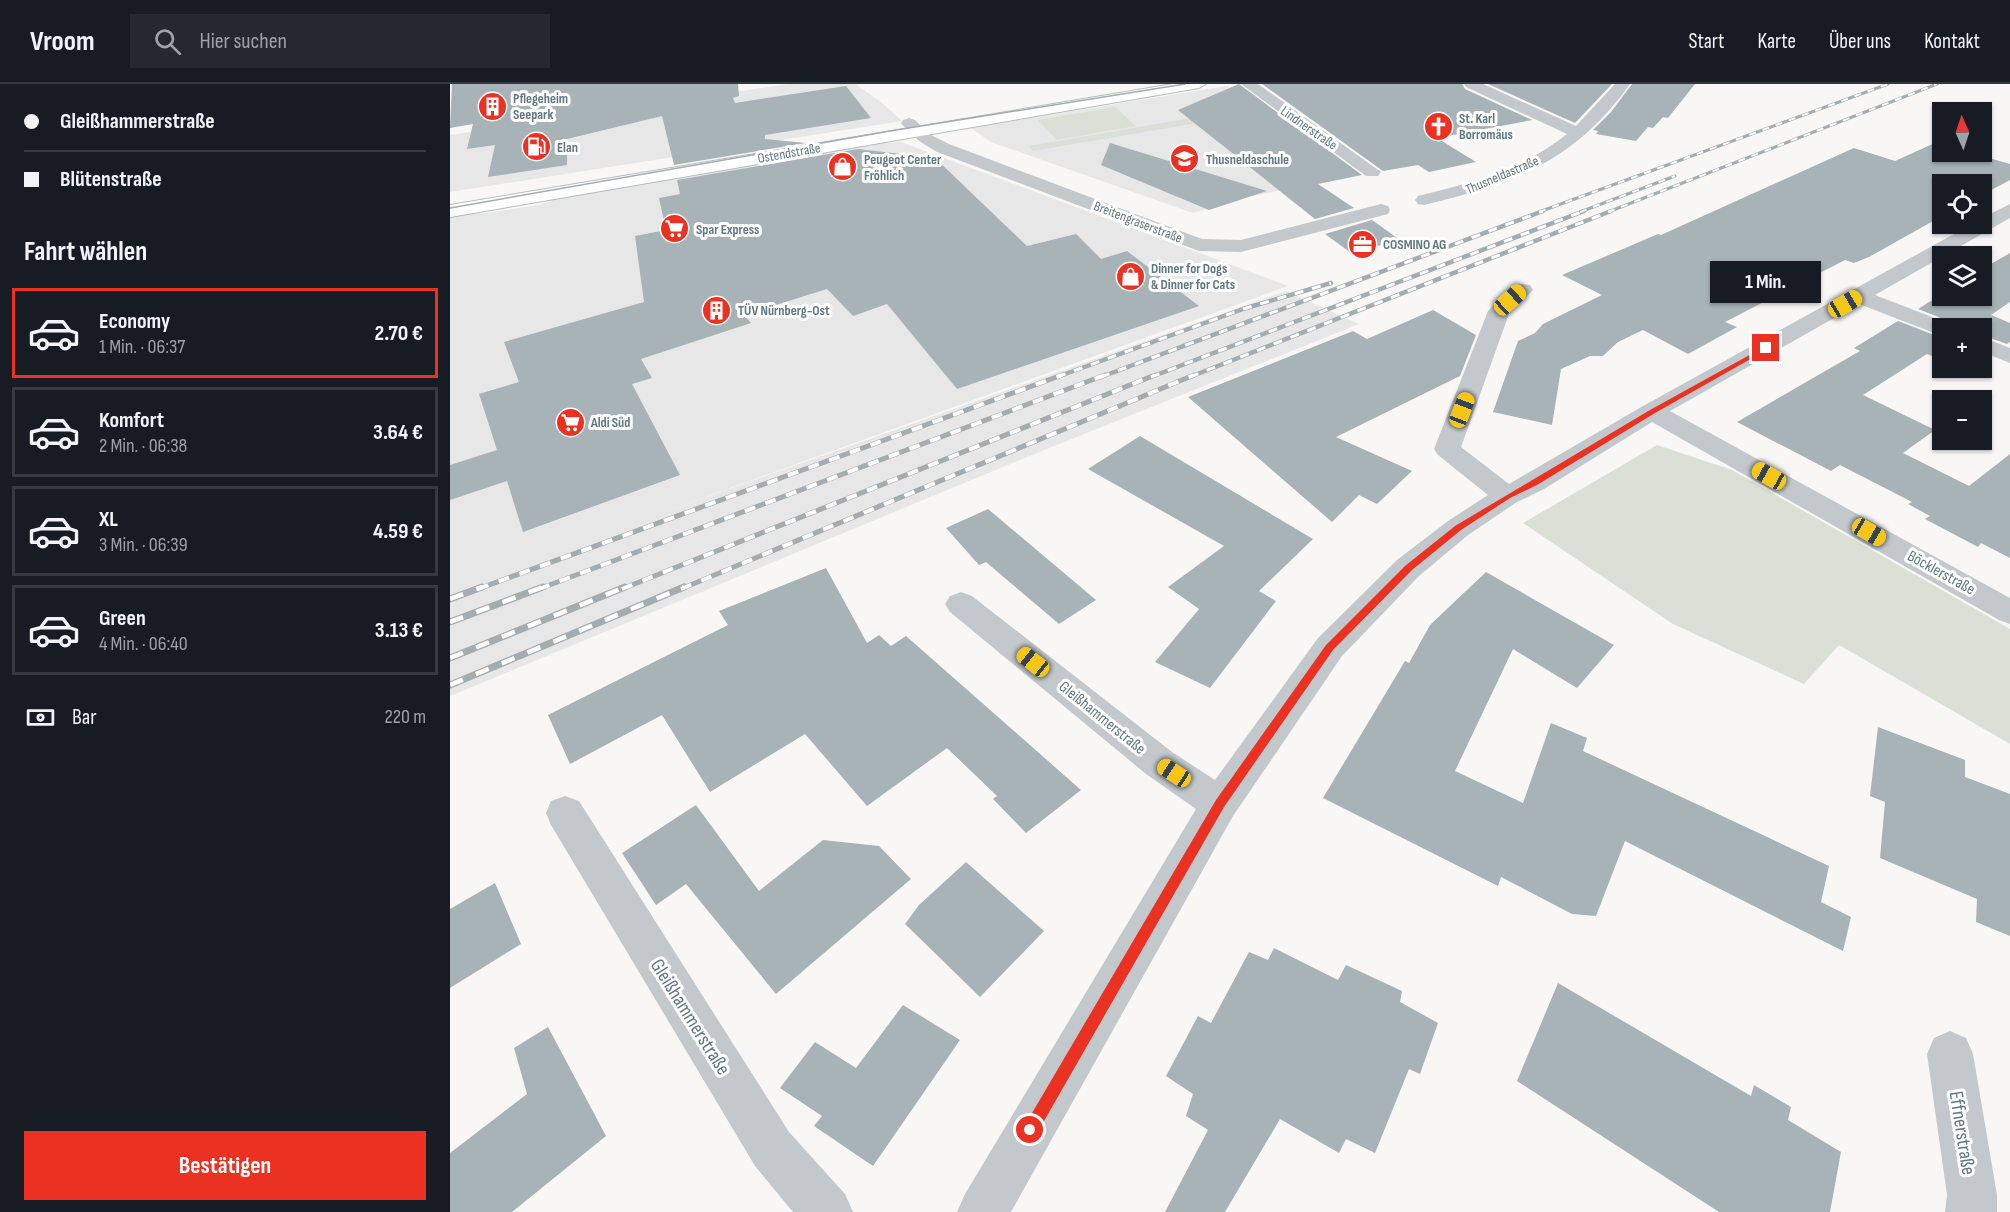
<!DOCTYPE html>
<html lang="de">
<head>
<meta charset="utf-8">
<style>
  body { margin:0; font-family:"Sofia Sans Condensed",sans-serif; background:#242831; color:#f1f3f6; height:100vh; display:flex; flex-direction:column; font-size:22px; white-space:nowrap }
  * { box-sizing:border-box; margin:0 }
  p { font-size:20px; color:#9ea1a6 }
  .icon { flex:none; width:33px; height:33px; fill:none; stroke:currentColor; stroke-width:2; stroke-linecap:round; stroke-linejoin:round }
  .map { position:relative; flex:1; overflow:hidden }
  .panel { display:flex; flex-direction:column; background:#171b24; width:450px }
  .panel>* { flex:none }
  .hud { display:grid; align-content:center; height:132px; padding:0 24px; background:#171b24 }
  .needle { width:39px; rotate:357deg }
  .controls { position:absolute; left:1482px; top:18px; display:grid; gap:12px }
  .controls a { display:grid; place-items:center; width:60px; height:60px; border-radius:0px; background:#171b24; box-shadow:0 2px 4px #0004; font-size:30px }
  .end { position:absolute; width:27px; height:27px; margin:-14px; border:8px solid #eb3222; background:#fff; box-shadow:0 0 0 3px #fff }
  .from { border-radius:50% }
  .bubble { position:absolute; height:42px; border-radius:0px; background:#171b24; box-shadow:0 2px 4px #0004; font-size:20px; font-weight:700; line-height:42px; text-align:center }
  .car { position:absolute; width:18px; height:36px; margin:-18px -9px; border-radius:8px; box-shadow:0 0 4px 2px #0007; background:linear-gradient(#f5c518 24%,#345 0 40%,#f5c518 0 76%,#345 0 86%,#f5c518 0) }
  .hud b { display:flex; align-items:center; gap:21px; height:57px; font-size:22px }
  .hud b+b { border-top:2px solid #363941 }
  .hud i { width:15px; height:15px; background:#f1f3f6 }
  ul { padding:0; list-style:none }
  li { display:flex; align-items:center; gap:18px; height:90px; margin:0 12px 9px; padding:0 12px; border:3px solid #363941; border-radius:0px }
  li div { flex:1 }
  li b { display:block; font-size:22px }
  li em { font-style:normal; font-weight:700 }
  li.selected { border-color:#eb3222 }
  li>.icon { width:54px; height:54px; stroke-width:1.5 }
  h2 { padding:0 24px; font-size:27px; line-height:72px }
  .pay { display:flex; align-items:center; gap:15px; height:66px; padding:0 24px; font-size:22px }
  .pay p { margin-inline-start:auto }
  .button { display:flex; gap:12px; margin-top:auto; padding:12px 24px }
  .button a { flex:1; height:69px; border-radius:0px; background:#eb3222; color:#fff; font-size:24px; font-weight:700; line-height:69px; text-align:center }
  header { display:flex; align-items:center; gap:36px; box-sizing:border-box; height:84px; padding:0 30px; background:#171b24; border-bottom:2px solid #363941 }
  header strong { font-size:28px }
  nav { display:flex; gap:33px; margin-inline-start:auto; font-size:21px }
  .search { width:420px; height:54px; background:#242831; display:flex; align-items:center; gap:15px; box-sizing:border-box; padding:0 21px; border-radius:0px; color:#9ea1a6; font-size:22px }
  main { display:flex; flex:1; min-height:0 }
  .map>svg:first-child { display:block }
  .built { fill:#e6e7e6 }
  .green { fill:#dae0d6 }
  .building { fill:#a7b3b7 }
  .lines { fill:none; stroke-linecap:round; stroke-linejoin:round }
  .secondary-casing { stroke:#b5bcbf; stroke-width:2 }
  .street { fill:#c2c8cb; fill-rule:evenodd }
  .secondary { fill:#fff; fill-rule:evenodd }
  .tram { stroke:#a3acb0; stroke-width:1.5 }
  .rail-far3-casing { stroke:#a3acb0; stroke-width:3 }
  .rail-far2-casing { stroke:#a3acb0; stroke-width:4.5 }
  .rail-far1-casing { stroke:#a3acb0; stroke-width:5 }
  .rail-casing { stroke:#a3acb0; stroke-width:7 }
  .rail-far3 { stroke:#fff; stroke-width:2; stroke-dasharray:7; stroke-linecap:butt }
  .rail-far2 { stroke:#fff; stroke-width:3; stroke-dasharray:9; stroke-linecap:butt }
  .rail-far1 { stroke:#fff; stroke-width:4; stroke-dasharray:11; stroke-linecap:butt }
  .rail { stroke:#fff; stroke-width:4.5; stroke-dasharray:14; stroke-linecap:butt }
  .route { fill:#eb3222 }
  .labels { text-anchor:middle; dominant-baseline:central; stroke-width:6; stroke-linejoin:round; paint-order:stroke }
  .far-poi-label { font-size:14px; font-weight:bold; fill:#617881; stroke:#fff; text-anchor:start }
  .far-street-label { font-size:14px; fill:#617881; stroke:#fff }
  .street-label { font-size:16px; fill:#617881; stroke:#fff }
  .near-street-label { font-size:20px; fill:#617881; stroke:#fff }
</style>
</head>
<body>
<header>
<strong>Vroom</strong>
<div class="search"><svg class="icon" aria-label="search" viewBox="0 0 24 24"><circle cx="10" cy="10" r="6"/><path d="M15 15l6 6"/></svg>Hier suchen</div>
<nav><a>Start</a><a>Karte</a><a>Über uns</a><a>Kontakt</a></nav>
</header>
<main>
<section class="panel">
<div class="hud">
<b><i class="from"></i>Gleißhammerstraße</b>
<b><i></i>Blütenstraße</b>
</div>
<h2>Fahrt wählen</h2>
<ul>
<li class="selected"><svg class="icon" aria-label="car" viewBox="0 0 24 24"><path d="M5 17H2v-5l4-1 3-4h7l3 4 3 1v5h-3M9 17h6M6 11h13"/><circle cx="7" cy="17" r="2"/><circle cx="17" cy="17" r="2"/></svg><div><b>Economy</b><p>1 Min. · 06:37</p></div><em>2.70 €</em></li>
<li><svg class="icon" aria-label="car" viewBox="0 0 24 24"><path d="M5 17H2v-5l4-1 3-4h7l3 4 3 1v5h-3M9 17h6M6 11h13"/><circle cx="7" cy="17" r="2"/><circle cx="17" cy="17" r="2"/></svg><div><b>Komfort</b><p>2 Min. · 06:38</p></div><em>3.64 €</em></li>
<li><svg class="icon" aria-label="car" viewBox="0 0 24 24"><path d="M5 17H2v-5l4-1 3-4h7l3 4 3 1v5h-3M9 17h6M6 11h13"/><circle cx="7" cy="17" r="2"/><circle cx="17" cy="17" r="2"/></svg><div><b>XL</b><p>3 Min. · 06:39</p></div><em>4.59 €</em></li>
<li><svg class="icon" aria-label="car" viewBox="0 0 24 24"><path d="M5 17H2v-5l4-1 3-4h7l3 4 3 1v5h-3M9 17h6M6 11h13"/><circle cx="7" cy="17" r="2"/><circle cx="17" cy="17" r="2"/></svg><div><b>Green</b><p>4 Min. · 06:40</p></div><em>3.13 €</em></li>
</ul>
<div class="pay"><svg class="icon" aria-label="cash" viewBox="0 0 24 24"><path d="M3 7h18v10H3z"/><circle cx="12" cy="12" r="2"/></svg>Bar<p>220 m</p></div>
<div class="button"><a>Bestätigen</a></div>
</section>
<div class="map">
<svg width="1560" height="1128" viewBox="0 0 1560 1128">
  <rect width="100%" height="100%" fill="#f8f7f5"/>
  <!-- built -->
  <g class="built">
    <path d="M 338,0 L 405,0 L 431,18 L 452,37 L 0,108 L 0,51 Z"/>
    <path d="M 777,2 L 903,93 L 802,112 L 743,129 L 541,58 L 521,44 Z"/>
    <path d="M 451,58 L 838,202 L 200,433 L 836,207 L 909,240 L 572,375 L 0,612 L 0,131 L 37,129 L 89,121 L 116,112 L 429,59 Z"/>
  </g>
  <!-- green -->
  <g class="green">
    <path d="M 665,23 L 686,42 L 607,56 L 588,36 Z"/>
    <path d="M 764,30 L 770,35 L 583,67 L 579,62 Z"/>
    <path d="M 1207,361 L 1282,386 L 1560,545 L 1560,660 L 1389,561 L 1354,600 L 1223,540 L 1073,439 Z"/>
  </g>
  <!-- building -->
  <g class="building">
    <path d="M 2,0 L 288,0 L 289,12 L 283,14 L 285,19 L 396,2 L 421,34 L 315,51 L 315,55 L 356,59 L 224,81 L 212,32 L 117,55 L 117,81 L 38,93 L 45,61 L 17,65 L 23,40 L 0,44 Z"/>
    <path d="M 789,0 L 912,91 L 868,100 L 904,124 L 865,135 L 728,26 Z"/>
    <path d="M 812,0 L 1012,0 L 1015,5 L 1082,36 L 987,54 L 1026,78 L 979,88 L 968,81 L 933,87 Z"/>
    <path d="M 1038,0 L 1162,0 L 1125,39 Z"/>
    <path d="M 1182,0 L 1245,0 L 1218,34 L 1213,33 L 1203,44 L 1198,43 L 1186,57 L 1146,50 L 1148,47 L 1143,46 L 1161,28 Z"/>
    <path d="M 1487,58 L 1492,60 L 1492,68 L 1518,68 L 1560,80 L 1560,96 L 1532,111 L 1532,100 L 1492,100 L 1492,132 L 1419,173 L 1404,179 L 1395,176 L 1275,238 L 1287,243 L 1238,270 L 1193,246 L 1168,258 L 1153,272 L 1140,272 L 1111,285 L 1102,341 L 1043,328 L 1068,257 L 1085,249 L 1093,240 L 1152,211 L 1112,191 L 1208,150 L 1211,151 L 1404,64 L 1445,77 Z"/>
    <path d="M 660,59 L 817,107 L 759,126 L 651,81 Z"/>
    <path d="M 408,65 L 485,74 L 577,162 L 626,150 L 651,175 L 677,167 L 749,222 L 507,305 L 437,220 L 403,232 L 377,205 L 294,231 L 301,239 L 191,275 L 202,294 L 182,300 L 230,391 L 73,448 L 57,397 L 0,416 L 0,381 L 47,366 L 29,310 L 69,298 L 54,258 L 194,218 L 185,152 L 216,146 L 209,114 L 230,110 L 227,96 Z"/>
    <path d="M 922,136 L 950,156 L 901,169 L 875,150 Z"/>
    <path d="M 1560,169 L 1560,218 L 1541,231 L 1560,239 L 1560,258 L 1557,260 L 1532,251 L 1532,244 L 1505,244 L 1501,238 L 1468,225 L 1492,210 L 1532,212 L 1532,185 Z"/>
    <path d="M 983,226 L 1026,251 L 1010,292 L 886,353 L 962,387 L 927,420 L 909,411 L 882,438 L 738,313 L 903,247 L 917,255 Z"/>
    <path d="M 1448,237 L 1492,254 L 1492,276 L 1477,270 L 1413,311 L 1485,346 L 1453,369 L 1519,402 L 1560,370 L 1560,474 L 1531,459 L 1528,463 L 1475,435 L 1480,432 L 1458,420 L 1462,418 L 1390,381 L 1381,387 L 1287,338 L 1410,267 L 1404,264 Z"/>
    <path d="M 690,352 L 863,455 L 809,507 L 826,517 L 760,604 L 705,578 L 749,525 L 718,503 L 774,462 L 638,385 Z"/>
    <path d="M 538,425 L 646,516 L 609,540 L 536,478 L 529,481 L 496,444 Z"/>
    <path d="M 376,484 L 417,559 L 429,551 L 441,562 L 456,552 L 631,706 L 576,749 L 543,715 L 547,712 L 497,664 L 417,722 L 355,650 L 260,708 L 212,631 L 120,680 L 98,631 L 278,541 L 269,527 Z"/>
    <path d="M 1036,488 L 1164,561 L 1127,604 L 1063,565 L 1005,687 L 1073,719 L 1101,639 L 1137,654 L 1133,667 L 1379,782 L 1371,818 L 1401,833 L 1393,867 L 1175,757 L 1146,832 L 1122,830 L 1051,793 L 1048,802 L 873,714 L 955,577 L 959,579 L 980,541 Z"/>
    <path d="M 1428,643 L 1515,676 L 1515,693 L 1560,710 L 1560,852 L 1526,838 L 1527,815 L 1430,774 L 1435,718 L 1420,712 Z"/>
    <path d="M 246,721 L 309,807 L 373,756 L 429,762 L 461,795 L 326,910 L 236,800 L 206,821 L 172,769 Z"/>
    <path d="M 516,778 L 594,847 L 530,913 L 455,840 L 469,821 Z"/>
    <path d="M 45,799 L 71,860 L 0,904 L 0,825 Z"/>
    <path d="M 824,864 L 888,896 L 896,881 L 952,907 L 950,918 L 988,939 L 970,990 L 959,985 L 925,1069 L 896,1055 L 889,1069 L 830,1035 L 775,1128 L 715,1128 L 758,1046 L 736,1032 L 743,1010 L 716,992 L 748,932 L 761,939 L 799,868 L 818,876 Z"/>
    <path d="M 1108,899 L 1301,1012 L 1304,1001 L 1341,1023 L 1338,1036 L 1391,1068 L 1380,1128 L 1269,1128 L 1067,997 Z"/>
    <path d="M 453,921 L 510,956 L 423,1082 L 364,1042 L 372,1032 L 330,1004 L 365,958 L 406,984 Z"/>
    <path d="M 98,943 L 156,1052 L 62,1128 L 0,1128 L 0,1069 L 77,1010 L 64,964 Z"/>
  </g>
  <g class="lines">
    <defs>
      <path id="secondary" d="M 723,0 L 756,0 L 749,4 L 0,133 L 0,121 Z"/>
    </defs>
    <!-- secondary casing -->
    <use href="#secondary" class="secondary-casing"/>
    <!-- street -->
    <g class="street">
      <path d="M 791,0 L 808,0 L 931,88 L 928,92 L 916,92 Z"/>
      <path d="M 1014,0 L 1033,0 L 1126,42 L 1165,0 L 1180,0 C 1125,77 1064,100 974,121 L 968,120 L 965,116 L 968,112 C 1021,99 1074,85 1117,50 L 1016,3 Z"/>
      <path d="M 459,34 L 465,36 L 479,50 L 499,60 L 752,155 L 791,156 L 931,120 L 938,122 L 940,126 L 938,130 L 791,168 L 749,167 L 487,68 C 473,60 461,52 451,39 L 453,36 Z"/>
      <path d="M 1560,120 L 1560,134 L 1425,211 L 1500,240 L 1503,244 L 1492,244 L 1492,252 L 1409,220 L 1220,327 L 1560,514 L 1560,540 L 1549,536 L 1202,338 L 1094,405 L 1067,418 L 1018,451 L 969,492 L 892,572 L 783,732 L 561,1128 L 507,1128 L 515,1110 L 746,725 L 696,690 L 500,528 L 495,520 L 500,512 L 511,508 L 522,512 L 722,668 L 765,696 L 868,554 L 947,476 L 998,437 L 1038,411 L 988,371 L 984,365 L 1038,227 L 1064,201 L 1072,200 L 1080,201 L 1083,206 L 1059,230 L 1011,363 L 1059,400 L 1193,322 L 1522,140 L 1532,140 L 1532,134 Z"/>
      <path d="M 1532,253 L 1560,264 L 1560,279 L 1532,268 Z"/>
      <path d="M 115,712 L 129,717 L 339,1048 L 395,1110 L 403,1128 L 343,1128 L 305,1082 L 101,741 L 96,729 L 101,717 Z"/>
      <path d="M 1500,947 L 1516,954 L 1523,970 L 1547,1111 L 1547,1128 L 1495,1128 L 1497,1111 L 1477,970 L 1484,954 Z"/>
    </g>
    <!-- secondary -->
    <use href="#secondary" class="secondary"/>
    <!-- tram -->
    <path class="tram" d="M 0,124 L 440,47 L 735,0"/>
    <defs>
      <g id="rail-far3">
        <path d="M 1089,128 L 1438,0"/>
        <path d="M 1130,128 L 1225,92"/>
        <path d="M 1158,128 L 1487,0"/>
      </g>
      <g id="rail-far2">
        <path d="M 607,293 L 793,225 L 881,199"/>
        <path d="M 651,293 L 1093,127"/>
        <path d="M 701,293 L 1134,127"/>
        <path d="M 740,293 L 1161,127"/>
      </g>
      <g id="rail-far1">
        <path d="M 28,505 L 612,291"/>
        <path d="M 89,505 L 655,291"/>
        <path d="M 172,505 L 705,291"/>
        <path d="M 231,505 L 744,291"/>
      </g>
      <g id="rail">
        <path d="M 0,515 L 32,503"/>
        <path d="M 0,538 L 93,503"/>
        <path d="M 0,574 L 175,503"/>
        <path d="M 0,601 L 234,503"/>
      </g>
    </defs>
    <!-- rail-far3 casing -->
    <use href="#rail-far3" class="rail-far3-casing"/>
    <!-- rail-far2 casing -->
    <use href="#rail-far2" class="rail-far2-casing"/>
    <!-- rail-far1 casing -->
    <use href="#rail-far1" class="rail-far1-casing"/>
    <!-- rail casing -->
    <use href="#rail" class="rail-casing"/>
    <!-- rail-far3 -->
    <use href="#rail-far3" class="rail-far3"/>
    <!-- rail-far2 -->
    <use href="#rail-far2" class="rail-far2"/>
    <!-- rail-far1 -->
    <use href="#rail-far1" class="rail-far1"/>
    <!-- rail -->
    <use href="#rail" class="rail"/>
  </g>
  <!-- route -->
  <path class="route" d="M 1314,263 L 1320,264 L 1205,329 L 1087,401 L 1060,414 L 1011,446 L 962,486 L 883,566 L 774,723 L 586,1051 L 580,1054 L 575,1051 L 573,1046 L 575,1041 L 766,716 L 876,561 L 955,482 L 1005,442 L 1200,326 Z"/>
  <!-- icons -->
  <defs>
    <symbol id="building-disc" viewBox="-11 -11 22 22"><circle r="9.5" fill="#eb3222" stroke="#fff"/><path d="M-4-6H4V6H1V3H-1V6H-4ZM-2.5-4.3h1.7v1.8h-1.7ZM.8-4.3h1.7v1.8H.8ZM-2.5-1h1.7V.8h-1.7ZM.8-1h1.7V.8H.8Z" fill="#fff"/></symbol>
    <symbol id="church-disc" viewBox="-11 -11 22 22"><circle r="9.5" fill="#eb3222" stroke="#fff"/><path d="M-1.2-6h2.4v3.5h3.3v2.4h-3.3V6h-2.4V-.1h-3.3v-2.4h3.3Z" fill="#fff"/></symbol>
    <symbol id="fuel-disc" viewBox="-11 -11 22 22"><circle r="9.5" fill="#eb3222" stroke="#fff"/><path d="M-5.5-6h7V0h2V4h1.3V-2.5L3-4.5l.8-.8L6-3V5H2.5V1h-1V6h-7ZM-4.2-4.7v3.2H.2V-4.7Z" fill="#fff"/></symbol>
    <symbol id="school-disc" viewBox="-11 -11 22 22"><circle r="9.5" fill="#eb3222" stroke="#fff"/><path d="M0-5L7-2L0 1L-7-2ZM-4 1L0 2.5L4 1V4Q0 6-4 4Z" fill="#fff"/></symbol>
    <symbol id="shop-disc" viewBox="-11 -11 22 22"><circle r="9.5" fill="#eb3222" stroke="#fff"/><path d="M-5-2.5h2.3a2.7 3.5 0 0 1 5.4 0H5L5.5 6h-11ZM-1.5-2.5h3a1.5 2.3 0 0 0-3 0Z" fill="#fff"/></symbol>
    <symbol id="supermarket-disc" viewBox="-11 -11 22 22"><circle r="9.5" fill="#eb3222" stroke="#fff"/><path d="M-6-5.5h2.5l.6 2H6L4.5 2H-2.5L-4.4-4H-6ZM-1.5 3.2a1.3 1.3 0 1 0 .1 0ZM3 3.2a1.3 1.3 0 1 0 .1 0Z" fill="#fff"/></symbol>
    <symbol id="office-disc" viewBox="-11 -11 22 22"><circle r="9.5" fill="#eb3222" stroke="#fff"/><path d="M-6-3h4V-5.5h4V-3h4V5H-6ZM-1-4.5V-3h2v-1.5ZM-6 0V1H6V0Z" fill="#fff"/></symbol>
  </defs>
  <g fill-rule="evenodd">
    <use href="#building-disc" x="26" y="6" width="33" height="33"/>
    <use href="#church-disc" x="972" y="26" width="33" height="33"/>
    <use href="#fuel-disc" x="70" y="46" width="33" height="33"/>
    <use href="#school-disc" x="718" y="58" width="33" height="33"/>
    <use href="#shop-disc" x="376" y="66" width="33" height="33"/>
    <use href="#supermarket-disc" x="208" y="128" width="33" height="33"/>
    <use href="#office-disc" x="896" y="144" width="33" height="33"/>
    <use href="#shop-disc" x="664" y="176" width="33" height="33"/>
    <use href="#building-disc" x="250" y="210" width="33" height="33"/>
    <use href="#supermarket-disc" x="104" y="322" width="33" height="33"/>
  </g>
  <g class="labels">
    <!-- far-poi labels -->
    <g class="far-poi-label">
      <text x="63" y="14">Pflegeheim<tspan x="63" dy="16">Seepark</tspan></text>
      <text x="1009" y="34">St. Karl<tspan x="1009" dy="16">Borromäus</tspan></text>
      <text x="107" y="63">Elan</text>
      <text x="414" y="75">Peugeot Center<tspan x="414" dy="16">Fröhlich</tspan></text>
      <text x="756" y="75">Thusneldaschule</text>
      <text x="246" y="145">Spar Express</text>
      <text x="933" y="160">COSMINO AG</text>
      <text x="701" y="184">Dinner for Dogs<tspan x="701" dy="16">&amp; Dinner for Cats</tspan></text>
      <text x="288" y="226">TÜV Nürnberg-Ost</text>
      <text x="141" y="338">Aldi Süd</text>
    </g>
    <!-- far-street labels -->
    <g class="far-street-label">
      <text transform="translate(859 44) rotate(35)">Lindnerstraße</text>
      <text transform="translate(339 69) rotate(-10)">Ostendstraße</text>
      <text transform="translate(1052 91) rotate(-23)">Thusneldastraße</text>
      <text transform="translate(688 138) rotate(21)">Breitengraserstraße</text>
    </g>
    <!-- street labels -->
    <g class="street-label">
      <text transform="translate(1491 489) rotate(29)">Böcklerstraße</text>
      <text transform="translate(652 634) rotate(39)">Gleißhammerstraße</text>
    </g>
    <!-- near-street labels -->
    <g class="near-street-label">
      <text transform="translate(240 933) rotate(58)">Gleißhammerstraße</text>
      <text transform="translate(1512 1049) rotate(81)">Effnerstraße</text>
    </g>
  </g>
</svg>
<div class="controls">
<a><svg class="needle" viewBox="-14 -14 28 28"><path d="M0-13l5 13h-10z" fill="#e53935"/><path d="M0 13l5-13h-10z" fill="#9ea1a6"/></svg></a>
<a><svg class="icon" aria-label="locate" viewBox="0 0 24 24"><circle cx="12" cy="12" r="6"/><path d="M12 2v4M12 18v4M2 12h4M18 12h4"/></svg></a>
<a><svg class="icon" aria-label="layers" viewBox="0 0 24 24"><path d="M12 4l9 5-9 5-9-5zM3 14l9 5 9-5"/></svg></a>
<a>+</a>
<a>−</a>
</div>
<i class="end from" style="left:580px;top:1046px"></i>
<i class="end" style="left:1316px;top:264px"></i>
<div class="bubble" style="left:1260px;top:177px;width:111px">1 Min.</div>
<i class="car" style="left:1060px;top:216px;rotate:48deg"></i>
<i class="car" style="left:1395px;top:220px;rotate:60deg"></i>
<i class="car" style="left:1012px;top:326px;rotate:21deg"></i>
<i class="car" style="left:1319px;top:392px;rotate:299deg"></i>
<i class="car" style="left:1419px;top:448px;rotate:120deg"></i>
<i class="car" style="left:583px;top:578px;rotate:309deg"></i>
<i class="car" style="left:724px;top:689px;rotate:303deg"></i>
</div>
</main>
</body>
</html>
